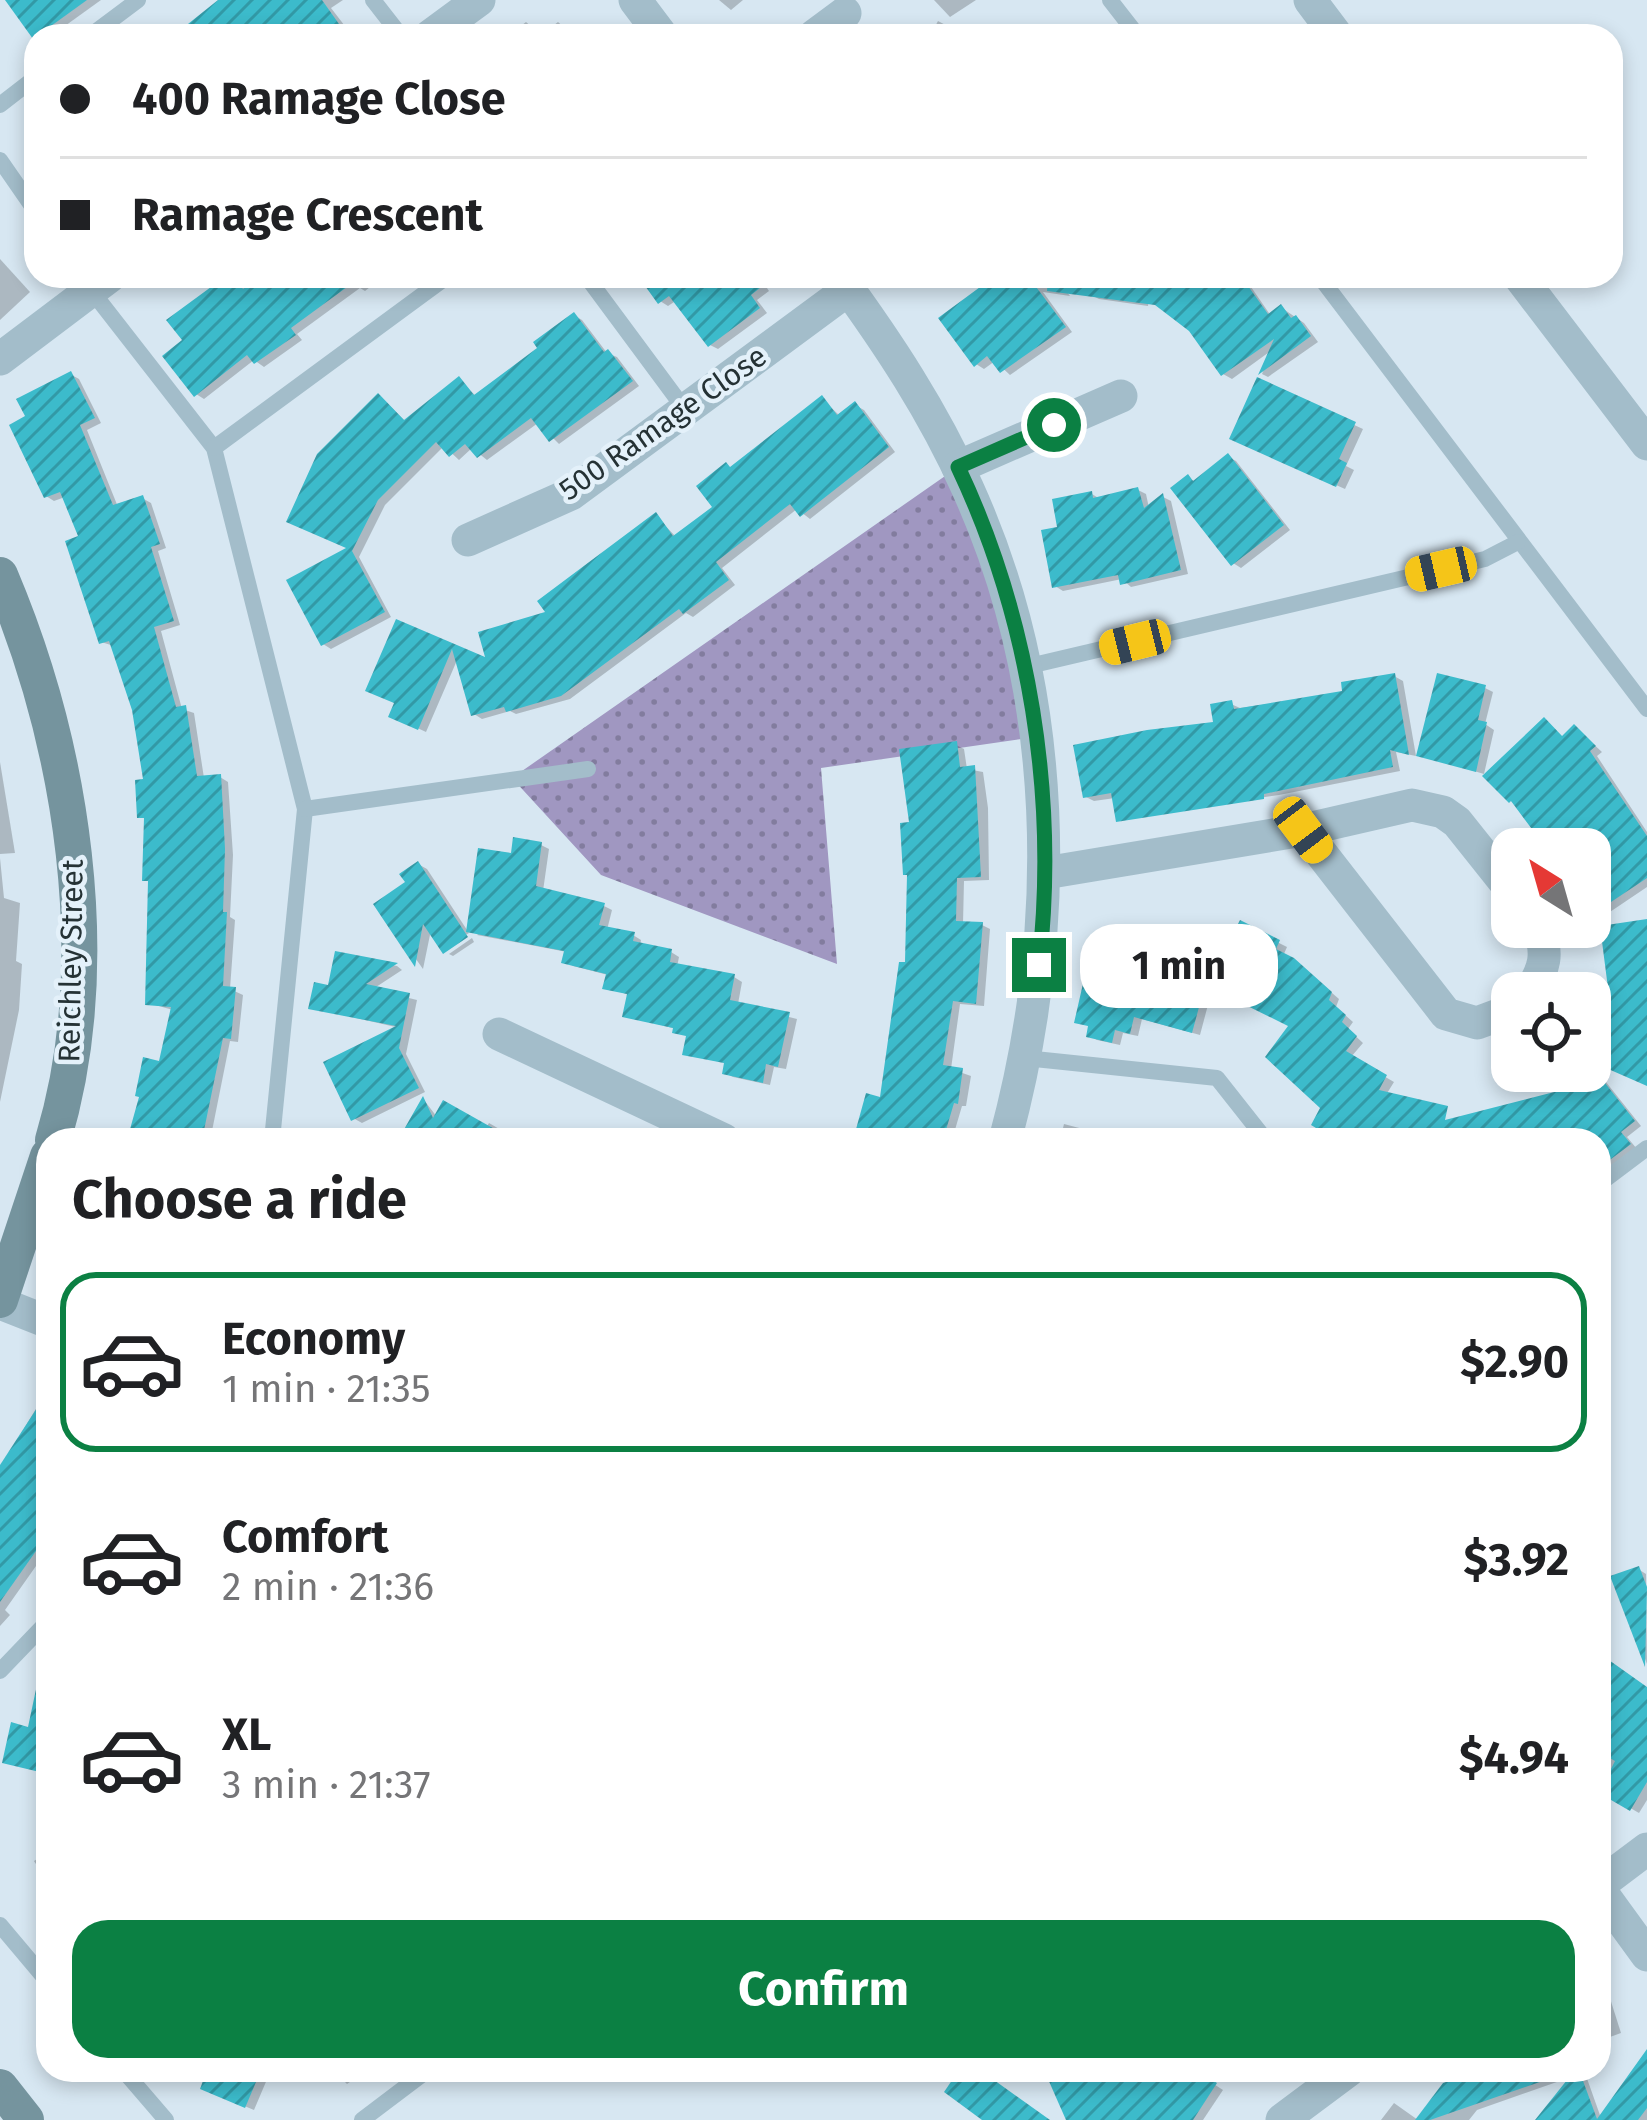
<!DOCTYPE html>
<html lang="en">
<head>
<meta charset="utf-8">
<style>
  body { margin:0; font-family:"Fira Sans",sans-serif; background:#f6f6f6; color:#202124; height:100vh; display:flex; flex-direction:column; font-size:45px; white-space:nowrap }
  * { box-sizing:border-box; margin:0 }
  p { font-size:39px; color:#757577 }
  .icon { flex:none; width:66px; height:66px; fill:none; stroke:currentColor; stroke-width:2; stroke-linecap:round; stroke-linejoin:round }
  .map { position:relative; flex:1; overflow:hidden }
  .panel { position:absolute; left:36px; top:1128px; width:1575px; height:954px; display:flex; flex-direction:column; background:#fff; border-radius:36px; box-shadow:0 6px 18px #0003 }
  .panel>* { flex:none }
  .banner { position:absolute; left:24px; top:24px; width:1599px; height:264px; border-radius:36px; box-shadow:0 6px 18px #0003; display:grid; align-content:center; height:264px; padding:0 36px; background:#fff }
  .needle { width:78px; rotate:323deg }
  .tools { position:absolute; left:1491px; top:828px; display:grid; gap:24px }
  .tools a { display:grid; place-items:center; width:120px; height:120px; border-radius:24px; background:#fff; box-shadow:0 6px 18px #0003; font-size:60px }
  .end { position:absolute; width:54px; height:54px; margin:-27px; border:15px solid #0b8043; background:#fff; box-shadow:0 0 0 6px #fff }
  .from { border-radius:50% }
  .bubble { position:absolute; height:84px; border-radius:36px; background:#fff; box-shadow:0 6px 18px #0003; font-size:39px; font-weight:700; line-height:84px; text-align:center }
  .car { position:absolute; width:36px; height:72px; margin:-36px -18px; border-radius:15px; box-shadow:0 0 9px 3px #0007; background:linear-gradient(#f5c518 24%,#345 0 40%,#f5c518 0 76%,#345 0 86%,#f5c518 0) }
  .banner b { display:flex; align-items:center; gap:42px; height:114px; font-size:45px }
  .banner b+b { border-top:3px solid #e0e0e0 }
  .banner i { width:30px; height:30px; background:#202124 }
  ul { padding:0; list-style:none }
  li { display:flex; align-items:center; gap:36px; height:180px; margin:0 24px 18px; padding:0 12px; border:6px solid transparent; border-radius:36px }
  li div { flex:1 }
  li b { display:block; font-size:45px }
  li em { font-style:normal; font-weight:700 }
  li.selected { border-color:#0b8043 }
  li>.icon { width:108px; height:108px; stroke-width:1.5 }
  h2 { padding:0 36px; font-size:54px; line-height:144px }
  .primary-button { display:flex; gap:24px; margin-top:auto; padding:24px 36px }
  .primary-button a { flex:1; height:138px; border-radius:36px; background:#0b8043; color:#fff; font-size:48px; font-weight:700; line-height:138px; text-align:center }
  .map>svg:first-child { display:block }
  .grass { fill:url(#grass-dots) }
  .shadow { fill:#0003 }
  .building { fill:url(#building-hatch) }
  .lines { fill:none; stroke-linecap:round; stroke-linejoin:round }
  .lane { stroke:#a3bdca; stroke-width:16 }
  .street { stroke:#a3bdca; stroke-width:33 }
  .secondary { stroke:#75949e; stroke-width:36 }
  .route { stroke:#0b8043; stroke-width:15 }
  .labels { text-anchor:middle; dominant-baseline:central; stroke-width:9; stroke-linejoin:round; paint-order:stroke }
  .street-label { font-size:30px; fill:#253235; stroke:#e4f1fa }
</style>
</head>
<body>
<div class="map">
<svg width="1647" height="2120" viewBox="0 0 1647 2120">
  <defs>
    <pattern id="grass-dots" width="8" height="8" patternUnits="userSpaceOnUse" patternTransform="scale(3)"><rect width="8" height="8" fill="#a097c1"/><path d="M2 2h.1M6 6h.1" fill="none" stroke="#827c9e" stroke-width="1.8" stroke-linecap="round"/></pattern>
    <pattern id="building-hatch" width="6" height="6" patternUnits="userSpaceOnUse" patternTransform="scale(3)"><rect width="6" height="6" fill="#3cbbcb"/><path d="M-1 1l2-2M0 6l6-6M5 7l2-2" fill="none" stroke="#3299a6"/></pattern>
  </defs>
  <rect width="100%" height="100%" fill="#d7e7f2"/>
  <!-- grass -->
  <path class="grass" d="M 958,467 L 1035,737 L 821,768 L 837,964 L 601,875 L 512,778 Z"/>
  <!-- shadow -->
  <g class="shadow">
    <path d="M 9,0 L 101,0 L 51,36 L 36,37 Z"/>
    <path d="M 223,0 L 343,0 L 331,8 L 348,30 L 340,36 L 179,36 Z"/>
    <path d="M 719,0 L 743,0 L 731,10 Z"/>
    <path d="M 934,0 L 976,0 L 950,17 Z"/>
    <path d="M 938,21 L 966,36 L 930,36 Z"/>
    <path d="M 526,22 L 541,35 L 558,22 L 574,36 L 508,36 Z"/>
    <path d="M 36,162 L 36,184 L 26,170 Z"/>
    <path d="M 0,259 L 30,292 L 0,320 Z"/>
    <path d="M 232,276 L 384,276 L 365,291 L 360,288 L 297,334 L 302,340 L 264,367 L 254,360 L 204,399 L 196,394 L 186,341 Z"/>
    <path d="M 642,276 L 759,276 L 769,291 L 757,300 L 767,313 L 718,349 L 710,345 L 677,300 L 668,306 L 660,301 Z"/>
    <path d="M 997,276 L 1055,276 L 1070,296 L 1043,292 L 1072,332 L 1010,375 L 995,361 L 984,369 L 976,364 Z"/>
    <path d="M 1093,276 L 1152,276 L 1148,306 L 1099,299 L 1091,295 Z"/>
    <path d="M 1166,276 L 1255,276 L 1249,284 L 1271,316 L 1282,308 L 1304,323 L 1318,342 L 1268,377 L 1262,374 L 1272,350 L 1232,379 L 1223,374 Z"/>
    <path d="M 574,315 L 582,320 L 607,353 L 617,357 L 639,386 L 559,444 L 538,423 L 487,460 L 472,448 L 459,460 L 444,446 L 385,505 L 359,557 L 391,617 L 331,649 L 323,644 L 352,549 L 386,402 L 406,422 L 459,380 L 477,397 L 542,348 Z"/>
    <path d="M 70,374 L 79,379 L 101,423 L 87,430 L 118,507 L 142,498 L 151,503 L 166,548 L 158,551 L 180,625 L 161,631 L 182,709 L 194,713 L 204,778 L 220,777 L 228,782 L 233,855 L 230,917 L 235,920 L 230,989 L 243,995 L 238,1042 L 230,1041 L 212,1131 L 223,1140 L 130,1140 L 162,1064 L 173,1010 L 148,1003 L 151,883 L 147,820 L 140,816 L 146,782 L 135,709 L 114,646 L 101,642 L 82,538 L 65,497 L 54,501 L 46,496 L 29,418 Z"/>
    <path d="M 1258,381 L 1363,429 L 1346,466 L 1354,470 L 1345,489 L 1240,442 Z"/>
    <path d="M 822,399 L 840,416 L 855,405 L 864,410 L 895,452 L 810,519 L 797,509 L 722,568 L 735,585 L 693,617 L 686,613 L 570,699 L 516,714 L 510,711 L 482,719 L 474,714 L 458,658 L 426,732 L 400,720 L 398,623 L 489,662 L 550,614 L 656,516 L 677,538 L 717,508 L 732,469 Z"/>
    <path d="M 1228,457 L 1236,461 L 1290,530 L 1241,568 L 1233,563 L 1188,478 L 1196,482 Z"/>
    <path d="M 1138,490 L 1146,494 L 1149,508 L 1163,497 L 1171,501 L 1188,574 L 1131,587 L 1122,579 L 1063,591 L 1055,586 L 1061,530 L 1092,494 L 1100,499 Z"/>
    <path d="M 1394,676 L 1403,681 L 1416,756 L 1396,752 L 1400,771 L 1279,795 L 1122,818 L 1122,822 L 1115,798 L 1094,801 L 1086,797 L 1216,725 L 1231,704 L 1240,708 L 1346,693 Z"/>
    <path d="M 1485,688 L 1493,692 L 1485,724 L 1494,730 L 1484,774 L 1420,755 Z"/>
    <path d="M 1544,721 L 1564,738 L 1575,727 L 1602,752 L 1597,756 L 1647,832 L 1647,887 L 1601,918 L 1590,908 L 1590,849 L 1584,849 L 1576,836 L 1561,847 L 1545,842 L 1519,806 L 1511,801 Z"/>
    <path d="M 956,745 L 964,749 L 967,769 L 983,772 L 988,808 L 989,880 L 964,881 L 963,924 L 982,925 L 990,929 L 984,1006 L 960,1004 L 951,1069 L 971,1076 L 966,1106 L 962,1106 L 952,1140 L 856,1140 L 883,1100 L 908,966 L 913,825 Z"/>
    <path d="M 0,762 L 15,853 L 0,854 Z"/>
    <path d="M 541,845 L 549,849 L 543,891 L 604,906 L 612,910 L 607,930 L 633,935 L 641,940 L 640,946 L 671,952 L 679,957 L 677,967 L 734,977 L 742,982 L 738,1004 L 797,1019 L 786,1069 L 774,1067 L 770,1085 L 733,1077 L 725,1073 L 727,1064 L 686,1053 L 689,1037 L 676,1029 L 625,1015 L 629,995 L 606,987 L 608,975 L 573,966 L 565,961 L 567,952 L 477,935 L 482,931 L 513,857 Z"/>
    <path d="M 0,858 L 4,898 L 20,903 L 16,961 L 22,964 L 19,1010 L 0,1102 Z"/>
    <path d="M 418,864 L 427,869 L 469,933 L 444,949 L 431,930 L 423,969 L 377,904 L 409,883 Z"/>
    <path d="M 1241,924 L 1287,947 L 1283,956 L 1302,967 L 1339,999 L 1336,1007 L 1353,1022 L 1348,1029 L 1363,1043 L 1351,1057 L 1394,1082 L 1386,1095 L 1379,1140 L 1327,1140 L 1331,1134 L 1324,1108 L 1292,1026 L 1213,986 L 1200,1035 L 1142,1019 L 1138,1036 L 1123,1033 L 1120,1045 L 1097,1040 L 1089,1035 L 1091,1027 L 1078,1021 L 1109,961 L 1160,953 L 1226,955 Z"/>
    <path d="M 472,938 L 474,942 L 453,956 L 449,954 Z"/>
    <path d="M 338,955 L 397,966 L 402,970 L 373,989 L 417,1000 L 406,1054 L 425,1092 L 362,1123 L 353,1118 L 400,1028 L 312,1008 L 331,989 Z"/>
    <path d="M 1590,1062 L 1641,1126 L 1627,1137 L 1637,1149 L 1611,1169 L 1599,1162 L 1599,1140 L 1478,1140 L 1567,1092 L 1564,1071 L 1590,1071 Z"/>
    <path d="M 424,1100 L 437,1117 L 486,1128 L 489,1123 L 518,1140 L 402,1140 Z"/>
    <path d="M 1064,1124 L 1125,1140 L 1060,1140 Z"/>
    <path d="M 48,1389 L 48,1549 L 5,1610 L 10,1615 L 0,1626 L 0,1468 Z"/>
    <path d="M 1638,1569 L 1646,1574 L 1647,1664 L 1614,1578 Z"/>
    <path d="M 1599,1655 L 1647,1690 L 1647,1800 L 1639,1813 L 1599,1790 Z"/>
    <path d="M 48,1852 L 48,1883 L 34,1861 Z"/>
    <path d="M 1599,1988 L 1608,1992 L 1621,2033 L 1599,2041 Z"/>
    <path d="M 1647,2063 L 1647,2120 L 1539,2120 L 1574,2076 L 1477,2110 L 1469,2120 L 1381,2120 L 1394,2103 L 1418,2120 L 1489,2070 L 1584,2070 L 1601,2118 Z"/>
    <path d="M 203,2070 L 271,2070 L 254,2110 L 211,2092 L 209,2072 Z"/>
    <path d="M 333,2070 L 367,2070 L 347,2084 Z"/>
    <path d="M 1048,2070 L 1192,2070 L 1223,2090 L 1203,2120 L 1069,2120 Z"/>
  </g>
  <!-- building -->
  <g class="building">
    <path d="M 5,0 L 87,0 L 33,39 Z"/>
    <path d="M 218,0 L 322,0 L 339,24 L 321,36 L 173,36 Z"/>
    <path d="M 226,276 L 234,276 L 243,289 L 256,279 L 261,286 L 274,276 L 362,276 L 291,328 L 296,335 L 254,364 L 247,355 L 194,397 L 162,356 L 182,340 L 166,320 Z"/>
    <path d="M 638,276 L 775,276 L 751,295 L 760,308 L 708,347 L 669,296 L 658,304 Z"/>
    <path d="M 995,276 L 1028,276 L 1066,327 L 1000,373 L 987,356 L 974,367 L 938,318 Z"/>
    <path d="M 1048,276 L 1241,276 L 1268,314 L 1281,304 L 1291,318 L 1296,315 L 1311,336 L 1258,375 L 1274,339 L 1221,376 L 1189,331 L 1155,305 L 1047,291 Z"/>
    <path d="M 574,312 L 604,352 L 608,349 L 633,381 L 549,442 L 531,418 L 477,458 L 465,444 L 449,457 L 436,442 L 378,500 L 352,551 L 385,612 L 321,646 L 286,580 L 346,548 L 286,522 L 317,454 L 378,393 L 404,420 L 459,376 L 474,395 L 537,348 L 533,342 Z"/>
    <path d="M 71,371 L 95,418 L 80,425 L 113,505 L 143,495 L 160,544 L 151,547 L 174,621 L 154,627 L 176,707 L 186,705 L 197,776 L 221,774 L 225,849 L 223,912 L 227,912 L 223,986 L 236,987 L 231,1039 L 223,1038 L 202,1140 L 127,1140 L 139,1097 L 135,1096 L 143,1057 L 159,1061 L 171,1007 L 145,1005 L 148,881 L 142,881 L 144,818 L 137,818 L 135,780 L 143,779 L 132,710 L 109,641 L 99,644 L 65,541 L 78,536 L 60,492 L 44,498 L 9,425 L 25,416 L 16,399 Z"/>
    <path d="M 1257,377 L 1356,422 L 1339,459 L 1347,463 L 1336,487 L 1229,439 Z"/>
    <path d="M 822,395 L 837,415 L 855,401 L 889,447 L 800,517 L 790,504 L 716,562 L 729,580 L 683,614 L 679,609 L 561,696 L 506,712 L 504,707 L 471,716 L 452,649 L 418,730 L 388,717 L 394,703 L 365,691 L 396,619 L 485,657 L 478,632 L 545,612 L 537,601 L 656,512 L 673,536 L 712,507 L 696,486 L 726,462 L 730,467 Z"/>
    <path d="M 1228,453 L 1284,525 L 1231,566 L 1170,488 L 1188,474 L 1193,481 Z"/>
    <path d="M 1138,487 L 1144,508 L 1163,493 L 1181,570 L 1120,585 L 1118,575 L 1052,588 L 1041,530 L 1057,527 L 1052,499 L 1092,491 L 1093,498 Z"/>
    <path d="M 1395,673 L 1409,755 L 1390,750 L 1393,767 L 1264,794 L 1264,799 L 1116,822 L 1111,793 L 1083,798 L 1073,745 L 1147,730 L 1213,722 L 1210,704 L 1232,700 L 1234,709 L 1342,691 L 1341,682 Z"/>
    <path d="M 1437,673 L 1486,685 L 1478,720 L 1487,722 L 1476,772 L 1416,756 Z"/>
    <path d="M 1544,717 L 1562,736 L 1574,724 L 1596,746 L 1590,751 L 1647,836 L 1647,878 L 1590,916 L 1590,849 L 1581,849 L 1568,832 L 1546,848 L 1511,801 L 1509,803 L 1482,776 Z"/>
    <path d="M 957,741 L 960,767 L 975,765 L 981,877 L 957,878 L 956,921 L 983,922 L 976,1004 L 953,1001 L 943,1065 L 963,1068 L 958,1104 L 954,1103 L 943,1140 L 853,1140 L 866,1093 L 880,1097 L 899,962 L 905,962 L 907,875 L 903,875 L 900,823 L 909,822 L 899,749 Z"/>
    <path d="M 513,837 L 542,842 L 536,886 L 605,903 L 599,925 L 635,932 L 633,941 L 672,949 L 670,962 L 735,974 L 730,1000 L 790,1012 L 778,1067 L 766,1064 L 763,1083 L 722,1074 L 724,1063 L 682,1055 L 686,1036 L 672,1033 L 673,1028 L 622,1017 L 627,994 L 602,989 L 606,974 L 561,963 L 564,951 L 466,932 L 478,848 L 511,853 Z"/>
    <path d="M 418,861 L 468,937 L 443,954 L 423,924 L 415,967 L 373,904 L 405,882 L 399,874 Z"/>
    <path d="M 1647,919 L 1647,1086 L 1590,1061 L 1590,1041 L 1609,996 L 1600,926 Z"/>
    <path d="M 1240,920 L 1280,940 L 1276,949 L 1294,958 L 1332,992 L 1329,1000 L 1346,1015 L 1342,1022 L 1357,1036 L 1346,1051 L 1387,1075 L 1379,1090 L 1448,1106 L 1445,1120 L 1562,1090 L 1547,1071 L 1590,1071 L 1590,1064 L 1635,1121 L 1621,1132 L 1631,1144 L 1599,1168 L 1599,1140 L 1336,1140 L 1311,1125 L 1320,1108 L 1265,1057 L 1288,1026 L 1205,985 L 1192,1033 L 1134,1017 L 1130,1034 L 1115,1030 L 1112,1043 L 1086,1037 L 1088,1026 L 1074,1023 L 1090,953 L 1106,957 L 1110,939 L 1158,949 L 1162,936 L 1224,952 Z"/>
    <path d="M 335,951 L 398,963 L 366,984 L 410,993 L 399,1048 L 419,1088 L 351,1121 L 323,1062 L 396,1026 L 308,1009 L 314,982 L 328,985 Z"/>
    <path d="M 423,1096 L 433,1118 L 443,1100 L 514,1140 L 398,1140 Z"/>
    <path d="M 48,1391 L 48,1534 L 0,1602 L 0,1465 Z"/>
    <path d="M 1639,1566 L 1647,1587 L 1645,1667 L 1610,1576 Z"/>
    <path d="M 1599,1653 L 1647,1687 L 1647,1782 L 1630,1811 L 1599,1793 L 1615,1761 L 1599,1752 Z"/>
    <path d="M 38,1680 L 48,1682 L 48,1774 L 2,1763 L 11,1722 L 28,1727 Z"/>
    <path d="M 1647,2049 L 1647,2108 L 1638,2120 L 1535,2120 L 1575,2070 L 1579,2070 L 1597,2119 Z"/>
    <path d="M 207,2070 L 261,2070 L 245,2108 L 200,2089 Z"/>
    <path d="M 959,2070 L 980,2070 L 1050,2120 L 982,2120 L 944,2092 Z"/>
    <path d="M 1044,2070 L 1197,2070 L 1217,2083 L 1193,2120 L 1066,2120 Z"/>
    <path d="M 1480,2070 L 1562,2070 L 1563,2074 L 1430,2120 L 1415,2120 L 1443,2083 Z"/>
  </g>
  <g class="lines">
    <!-- lane -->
    <g class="lane">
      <path d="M 373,0 L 401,36"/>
      <path d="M 1110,0 L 1138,36"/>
      <path d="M 90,36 L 138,0"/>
      <path d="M 0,105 L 36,77"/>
      <path d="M 0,160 L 36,212"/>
      <path d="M 80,276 L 214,448 L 305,809 L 272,1140"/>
      <path d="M 586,276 L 686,411"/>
      <path d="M 1319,276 L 1647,709"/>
      <path d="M 214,448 L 448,276"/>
      <path d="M 1025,667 L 1485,559 L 1518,542"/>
      <path d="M 305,809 L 588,769"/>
      <path d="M 1025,1058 L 1217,1078 L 1266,1140"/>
      <path d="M 1599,1184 L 1647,1148"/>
      <path d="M 0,1671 L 48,1621"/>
      <path d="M 0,1925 L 48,1982"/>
      <path d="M 123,2070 L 166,2120"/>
      <path d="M 362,2120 L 428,2070"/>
    </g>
    <!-- street -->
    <g class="street">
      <path d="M 635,0 L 662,36"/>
      <path d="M 1310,0 L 1337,36"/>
      <path d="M 430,36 L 479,0"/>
      <path d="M 814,36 L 845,13"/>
      <path d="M 839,276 C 888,343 933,411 967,487 C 1060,691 1063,926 1005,1140"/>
      <path d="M 1519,276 L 1647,444"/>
      <path d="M 0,359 L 110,276"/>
      <path d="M 958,467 L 1121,396"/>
      <path d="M 468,540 L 571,494 L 849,289"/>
      <path d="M 1303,830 L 1446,1014 L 1477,1023 L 1512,1010"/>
      <path d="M 1045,873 L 1303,830 L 1412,805 L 1443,812 L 1457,822 L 1512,891"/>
      <path d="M 1529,993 C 1545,969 1549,953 1538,927"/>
      <path d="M 499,1034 L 724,1140"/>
      <path d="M 0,1303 L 48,1322"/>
      <path d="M 1599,1885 L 1647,1849"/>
      <path d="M 1599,1889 L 1647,1955"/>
      <path d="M 1282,2120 L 1349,2070"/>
    </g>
    <!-- secondary -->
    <g class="secondary">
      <path d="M 0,575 C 72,745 107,960 53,1140"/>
      <path d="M 0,1300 L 48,1156"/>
      <path d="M 0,2087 L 26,2120"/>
    </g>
  </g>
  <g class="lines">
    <!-- route -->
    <path class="route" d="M 1039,965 C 1058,797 1030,619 958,467 L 1054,425"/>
  </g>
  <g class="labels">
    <!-- street labels -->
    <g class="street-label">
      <text transform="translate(663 423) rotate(-35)">500 Ramage Close</text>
      <text transform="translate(71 961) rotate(-89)">Reichley Street</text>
    </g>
  </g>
</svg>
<div class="tools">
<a><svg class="needle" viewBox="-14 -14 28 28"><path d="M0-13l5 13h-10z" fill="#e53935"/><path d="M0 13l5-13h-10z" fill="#757577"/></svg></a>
<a><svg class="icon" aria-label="locate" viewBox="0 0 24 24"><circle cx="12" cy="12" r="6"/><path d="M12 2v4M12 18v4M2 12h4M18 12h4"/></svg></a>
</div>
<i class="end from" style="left:1054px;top:425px"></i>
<i class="end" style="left:1039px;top:965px"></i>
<div class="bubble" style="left:1080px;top:924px;width:198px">1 min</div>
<i class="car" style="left:1441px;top:569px;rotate:257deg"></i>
<i class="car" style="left:1135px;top:642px;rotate:256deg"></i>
<i class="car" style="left:1303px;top:830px;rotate:143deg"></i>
<div class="banner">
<b><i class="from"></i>400 Ramage Close</b>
<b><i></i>Ramage Crescent</b>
</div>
<section class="panel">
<h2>Choose a ride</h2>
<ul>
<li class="selected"><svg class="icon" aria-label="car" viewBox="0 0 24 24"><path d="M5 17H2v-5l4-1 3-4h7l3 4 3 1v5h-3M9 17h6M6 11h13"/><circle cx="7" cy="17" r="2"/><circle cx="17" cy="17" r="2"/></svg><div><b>Economy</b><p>1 min · 21:35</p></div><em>$2.90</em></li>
<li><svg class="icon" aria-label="car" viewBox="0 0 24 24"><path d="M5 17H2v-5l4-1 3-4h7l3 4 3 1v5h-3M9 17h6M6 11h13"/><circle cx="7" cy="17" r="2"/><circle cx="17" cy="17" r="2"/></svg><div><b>Comfort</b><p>2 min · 21:36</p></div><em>$3.92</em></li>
<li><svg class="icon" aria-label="car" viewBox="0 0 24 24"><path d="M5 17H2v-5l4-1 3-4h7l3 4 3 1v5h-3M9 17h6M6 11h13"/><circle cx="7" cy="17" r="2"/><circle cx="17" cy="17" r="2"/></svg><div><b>XL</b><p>3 min · 21:37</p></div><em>$4.94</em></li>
</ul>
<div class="primary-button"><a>Confirm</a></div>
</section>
</div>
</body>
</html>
